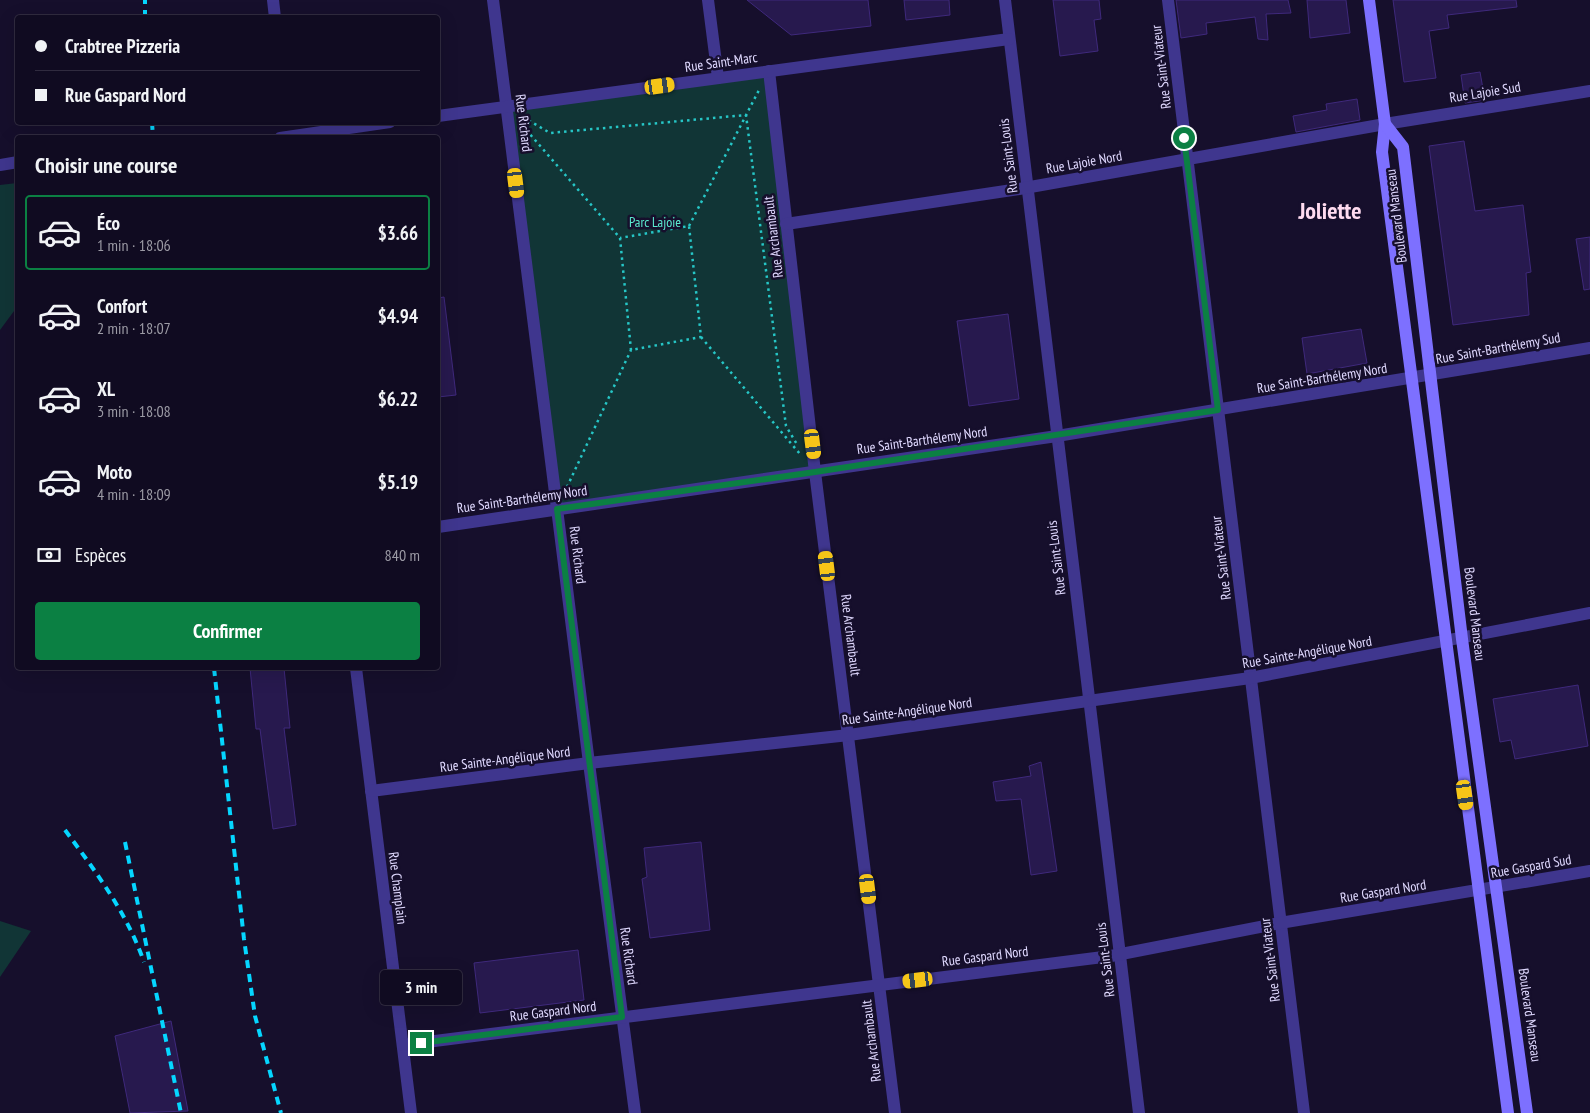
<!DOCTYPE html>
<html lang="fr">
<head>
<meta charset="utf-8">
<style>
  body { margin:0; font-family:"PT Sans Narrow",sans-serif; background:#1e192e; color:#f1f3f6; height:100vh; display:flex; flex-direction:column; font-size:19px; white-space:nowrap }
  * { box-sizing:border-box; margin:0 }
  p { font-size:16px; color:#9c9ba5 }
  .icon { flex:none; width:28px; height:28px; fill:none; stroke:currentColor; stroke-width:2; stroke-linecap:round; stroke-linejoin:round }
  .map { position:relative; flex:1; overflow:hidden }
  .drawer { position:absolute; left:15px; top:135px; width:425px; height:535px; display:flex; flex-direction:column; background:#100b21; border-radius:5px; box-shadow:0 5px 20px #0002,0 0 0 1px #302b3f }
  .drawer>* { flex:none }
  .top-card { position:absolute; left:15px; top:15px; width:425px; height:110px; border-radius:5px; box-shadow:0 5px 20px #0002,0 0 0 1px #302b3f; display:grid; align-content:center; height:110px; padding:0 20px; background:#100b21 }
  .end { position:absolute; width:22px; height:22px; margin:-11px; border:6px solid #0b8043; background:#fff; box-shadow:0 0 0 2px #fff }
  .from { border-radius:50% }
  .bubble { position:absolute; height:35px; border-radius:5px; background:#100b21; box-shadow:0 5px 20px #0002,0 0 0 1px #302b3f; font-size:16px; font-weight:700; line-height:35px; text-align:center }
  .car { position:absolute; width:15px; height:30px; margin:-15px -8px; border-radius:6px; box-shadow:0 0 4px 1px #0007; background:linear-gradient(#f5c518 24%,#345 0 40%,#f5c518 0 76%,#345 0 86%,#f5c518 0) }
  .top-card b { display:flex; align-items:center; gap:18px; height:48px; font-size:19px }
  .top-card b+b { border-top:1px solid #302b3f }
  .top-card i { width:12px; height:12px; background:#f1f3f6 }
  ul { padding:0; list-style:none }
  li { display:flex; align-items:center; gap:15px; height:75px; margin:0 10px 8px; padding:0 10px; border:2px solid transparent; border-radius:5px }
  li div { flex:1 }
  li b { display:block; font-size:19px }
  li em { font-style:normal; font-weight:700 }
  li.active { border-color:#0b8043 }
  li>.icon { width:45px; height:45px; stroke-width:1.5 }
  h2 { padding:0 20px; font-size:22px; line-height:60px }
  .pay { display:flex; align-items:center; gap:12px; height:55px; padding:0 20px; font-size:19px }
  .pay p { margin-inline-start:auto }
  .action { display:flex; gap:10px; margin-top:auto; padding:10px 20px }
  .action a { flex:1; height:58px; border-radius:5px; background:#0b8043; color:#fff; font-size:20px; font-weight:700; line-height:58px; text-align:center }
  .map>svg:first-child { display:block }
  .green { fill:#113536 }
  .building { fill:#27194e; stroke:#3f297c }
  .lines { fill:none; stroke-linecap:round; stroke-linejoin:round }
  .path { stroke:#26c6c6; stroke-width:2.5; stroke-dasharray:2.5 4; stroke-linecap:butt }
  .minor { stroke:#3f368e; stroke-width:12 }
  .secondary { stroke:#7d70ff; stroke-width:12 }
  .rail { stroke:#05d6ff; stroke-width:4; stroke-dasharray:8 6; stroke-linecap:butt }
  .route { stroke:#0b8043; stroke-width:6 }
  .labels { text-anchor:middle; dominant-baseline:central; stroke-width:5; stroke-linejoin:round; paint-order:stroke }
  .street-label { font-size:14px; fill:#e0d9ff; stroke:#160f2c }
  .park-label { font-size:14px; fill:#5beacf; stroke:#160f2c }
  .town-label { font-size:24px; font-weight:bold; fill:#ffdbf0; stroke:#160f2c }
</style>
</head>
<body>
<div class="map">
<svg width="1590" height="1113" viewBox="0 0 1590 1113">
  <rect width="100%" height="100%" fill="#160f2c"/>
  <!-- green -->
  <g class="green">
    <path d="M 769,71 L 815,472 L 557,509 L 506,107 Z"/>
    <path d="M 17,183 L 17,307 L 0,330 L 0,185 Z"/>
    <path d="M 0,921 L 31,931 L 0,977 Z"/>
  </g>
  <!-- building -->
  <g class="building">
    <path d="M 747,0 L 868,0 L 871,26 L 791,35 Z"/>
    <path d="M 904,0 L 949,0 L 950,15 L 906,20 Z"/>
    <path d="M 1053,0 L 1099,0 L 1101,19 L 1094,20 L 1098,51 L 1060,56 Z"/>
    <path d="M 1176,0 L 1288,0 L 1291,13 L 1266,14 L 1268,40 L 1258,39 L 1255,17 L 1206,23 L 1207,34 L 1181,38 Z"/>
    <path d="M 1307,0 L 1346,0 L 1350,33 L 1310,38 Z"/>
    <path d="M 1393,0 L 1516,0 L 1517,7 L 1447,15 L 1449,28 L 1429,31 L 1436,78 L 1404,82 Z"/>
    <path d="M 1480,72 L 1485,100 L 1465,103 L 1461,75 Z"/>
    <path d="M 1357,99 L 1360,120 L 1296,132 L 1293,116 L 1327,110 L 1326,104 Z"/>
    <path d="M 1464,141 L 1475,211 L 1523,205 L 1531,272 L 1526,273 L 1529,315 L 1453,325 L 1429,146 Z"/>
    <path d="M 1590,237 L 1590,289 L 1584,290 L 1576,239 Z"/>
    <path d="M 444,297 L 456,395 L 438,397 L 438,298 Z"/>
    <path d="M 1008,314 L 1019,399 L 969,406 L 957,321 Z"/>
    <path d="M 1361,329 L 1367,363 L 1307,374 L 1302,338 Z"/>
    <path d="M 250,668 L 284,668 L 290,728 L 284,728 L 296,825 L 273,829 L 260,729 L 256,729 Z"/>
    <path d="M 1578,685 L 1588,746 L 1515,759 L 1511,740 L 1500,742 L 1493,699 Z"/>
    <path d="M 1041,762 L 1057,871 L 1031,875 L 1021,799 L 996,801 L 993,782 L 1031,776 L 1029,766 Z"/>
    <path d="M 701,842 L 710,930 L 650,938 L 642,879 L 647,877 L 644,848 Z"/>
    <path d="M 578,950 L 584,1000 L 480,1013 L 474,963 Z"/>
    <path d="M 171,1021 L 188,1111 L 130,1113 L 115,1036 Z"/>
  </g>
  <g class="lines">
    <!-- path -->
    <g class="path">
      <path d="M 523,117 L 550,133 L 746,115 L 786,426 L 798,446"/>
      <path d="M 522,125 L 620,238 L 631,350 L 701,337 L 689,226 L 620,238"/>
      <path d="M 689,226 L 759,90"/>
      <path d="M 701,337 L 800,454"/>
      <path d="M 567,487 L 631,350"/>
    </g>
    <!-- minor -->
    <g class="minor">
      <path d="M 273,0 L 275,18"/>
      <path d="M 493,0 L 589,763 L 635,1113"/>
      <path d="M 708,0 L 718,78"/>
      <path d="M 1005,0 L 1139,1113"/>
      <path d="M 1168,0 L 1304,1113"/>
      <path d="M 769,71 L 815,472 L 895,1113"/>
      <path d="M 438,116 L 1009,39"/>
      <path d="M 280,138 L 390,122"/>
      <path d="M 0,165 L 18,162"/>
      <path d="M 786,224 L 1019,189 L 1385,124 L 1590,91"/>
      <path d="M 438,527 L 1057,436 L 1590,348"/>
      <path d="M 356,668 L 411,1113"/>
      <path d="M 371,791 L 589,763 L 849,735 L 1250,678 L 1590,613"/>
      <path d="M 403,1045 L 1111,956 L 1280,923 L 1590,871"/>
    </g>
    <!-- secondary -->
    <g class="secondary">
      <path d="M 1369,0 L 1385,124 L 1382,152 L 1508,1113"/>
      <path d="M 1385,124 L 1403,147 L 1462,639 L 1527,1113"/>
    </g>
    <!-- rail -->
    <g class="rail">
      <path d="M 145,18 L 145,0"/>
      <path d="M 152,122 L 153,138"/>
      <path d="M 214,668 L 244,939 L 255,1016 L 281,1113"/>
      <path d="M 65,830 C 96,872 127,913 144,962"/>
      <path d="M 125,842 L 181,1113"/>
    </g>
  </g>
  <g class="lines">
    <!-- route -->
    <path class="route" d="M 421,1043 L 622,1017 L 557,509 L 815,472 L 1218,410 L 1184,138"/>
  </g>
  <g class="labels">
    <!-- street labels -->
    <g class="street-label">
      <text transform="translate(721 62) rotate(-8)">Rue Saint-Marc</text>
      <text transform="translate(1161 67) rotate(-97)">Rue Saint-Viateur</text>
      <text transform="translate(1485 92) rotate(-9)">Rue Lajoie Sud</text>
      <text transform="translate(524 123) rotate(83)">Rue Richard</text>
      <text transform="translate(1008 156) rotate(-97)">Rue Saint-Louis</text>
      <text transform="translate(1084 162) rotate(-10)">Rue Lajoie Nord</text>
      <text transform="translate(1396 216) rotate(-97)">Boulevard Manseau</text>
      <text transform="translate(773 237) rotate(-97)">Rue Archambault</text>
      <text transform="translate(1498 348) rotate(-10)">Rue Saint-Barthélemy Sud</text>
      <text transform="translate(1322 378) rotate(-9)">Rue Saint-Barthélemy Nord</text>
      <text transform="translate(922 440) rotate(-8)">Rue Saint-Barthélemy Nord</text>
      <text transform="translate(522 499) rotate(-8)">Rue Saint-Barthélemy Nord</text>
      <text transform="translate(578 555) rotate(83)">Rue Richard</text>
      <text transform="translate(1056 558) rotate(-97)">Rue Saint-Louis</text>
      <text transform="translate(1221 558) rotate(-97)">Rue Saint-Viateur</text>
      <text transform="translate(1475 614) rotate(83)">Boulevard Manseau</text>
      <text transform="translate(851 635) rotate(83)">Rue Archambault</text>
      <text transform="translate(1307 652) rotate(-10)">Rue Sainte-Angélique Nord</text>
      <text transform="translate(907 711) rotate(-8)">Rue Sainte-Angélique Nord</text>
      <text transform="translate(505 759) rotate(-7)">Rue Sainte-Angélique Nord</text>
      <text transform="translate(1531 866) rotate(-10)">Rue Gaspard Sud</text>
      <text transform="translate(398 888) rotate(83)">Rue Champlain</text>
      <text transform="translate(1383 891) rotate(-9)">Rue Gaspard Nord</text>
      <text transform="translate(629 956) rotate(82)">Rue Richard</text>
      <text transform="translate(985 956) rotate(-7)">Rue Gaspard Nord</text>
      <text transform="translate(1105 960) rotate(-97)">Rue Saint-Louis</text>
      <text transform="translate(1270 960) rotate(-97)">Rue Saint-Viateur</text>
      <text transform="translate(553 1011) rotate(-7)">Rue Gaspard Nord</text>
      <text transform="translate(1530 1015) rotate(82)">Boulevard Manseau</text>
      <text transform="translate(871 1041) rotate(-97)">Rue Archambault</text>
    </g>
    <!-- park labels -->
    <g class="park-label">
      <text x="655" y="222">Parc Lajoie</text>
    </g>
    <!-- town labels -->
    <g class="town-label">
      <text x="1330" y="210">Joliette</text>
    </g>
  </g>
</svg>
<i class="end from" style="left:1184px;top:138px"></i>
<i class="end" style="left:421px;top:1043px"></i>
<div class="bubble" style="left:380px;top:970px;width:82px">3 min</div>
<i class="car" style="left:660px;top:86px;rotate:82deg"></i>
<i class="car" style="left:516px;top:183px;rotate:173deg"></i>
<i class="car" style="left:813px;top:444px;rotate:173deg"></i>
<i class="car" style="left:827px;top:566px;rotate:353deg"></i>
<i class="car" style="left:1465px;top:795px;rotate:172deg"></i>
<i class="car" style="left:868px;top:889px;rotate:173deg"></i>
<i class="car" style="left:918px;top:980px;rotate:263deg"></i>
<div class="top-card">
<b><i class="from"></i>Crabtree Pizzeria</b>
<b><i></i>Rue Gaspard Nord</b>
</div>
<section class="drawer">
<h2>Choisir une course</h2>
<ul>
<li class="active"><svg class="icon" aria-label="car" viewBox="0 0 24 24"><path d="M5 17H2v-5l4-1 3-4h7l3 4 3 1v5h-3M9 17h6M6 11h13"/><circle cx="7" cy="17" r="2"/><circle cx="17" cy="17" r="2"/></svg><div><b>Éco</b><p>1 min · 18:06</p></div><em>$3.66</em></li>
<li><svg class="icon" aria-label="car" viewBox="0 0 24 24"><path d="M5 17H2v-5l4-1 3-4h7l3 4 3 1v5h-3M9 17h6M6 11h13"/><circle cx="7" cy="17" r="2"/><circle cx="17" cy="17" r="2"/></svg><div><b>Confort</b><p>2 min · 18:07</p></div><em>$4.94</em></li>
<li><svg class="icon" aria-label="car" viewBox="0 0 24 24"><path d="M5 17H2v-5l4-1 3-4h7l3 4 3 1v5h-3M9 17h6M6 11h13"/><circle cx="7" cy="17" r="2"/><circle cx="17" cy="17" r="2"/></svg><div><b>XL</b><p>3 min · 18:08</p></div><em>$6.22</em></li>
<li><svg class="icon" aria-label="car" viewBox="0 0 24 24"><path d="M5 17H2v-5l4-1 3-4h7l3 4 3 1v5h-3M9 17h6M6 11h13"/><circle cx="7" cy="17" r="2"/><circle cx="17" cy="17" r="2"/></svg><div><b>Moto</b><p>4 min · 18:09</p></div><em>$5.19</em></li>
</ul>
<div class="pay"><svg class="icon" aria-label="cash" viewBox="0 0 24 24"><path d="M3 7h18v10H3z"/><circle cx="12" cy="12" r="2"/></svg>Espèces<p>840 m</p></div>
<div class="action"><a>Confirmer</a></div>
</section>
</div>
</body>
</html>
